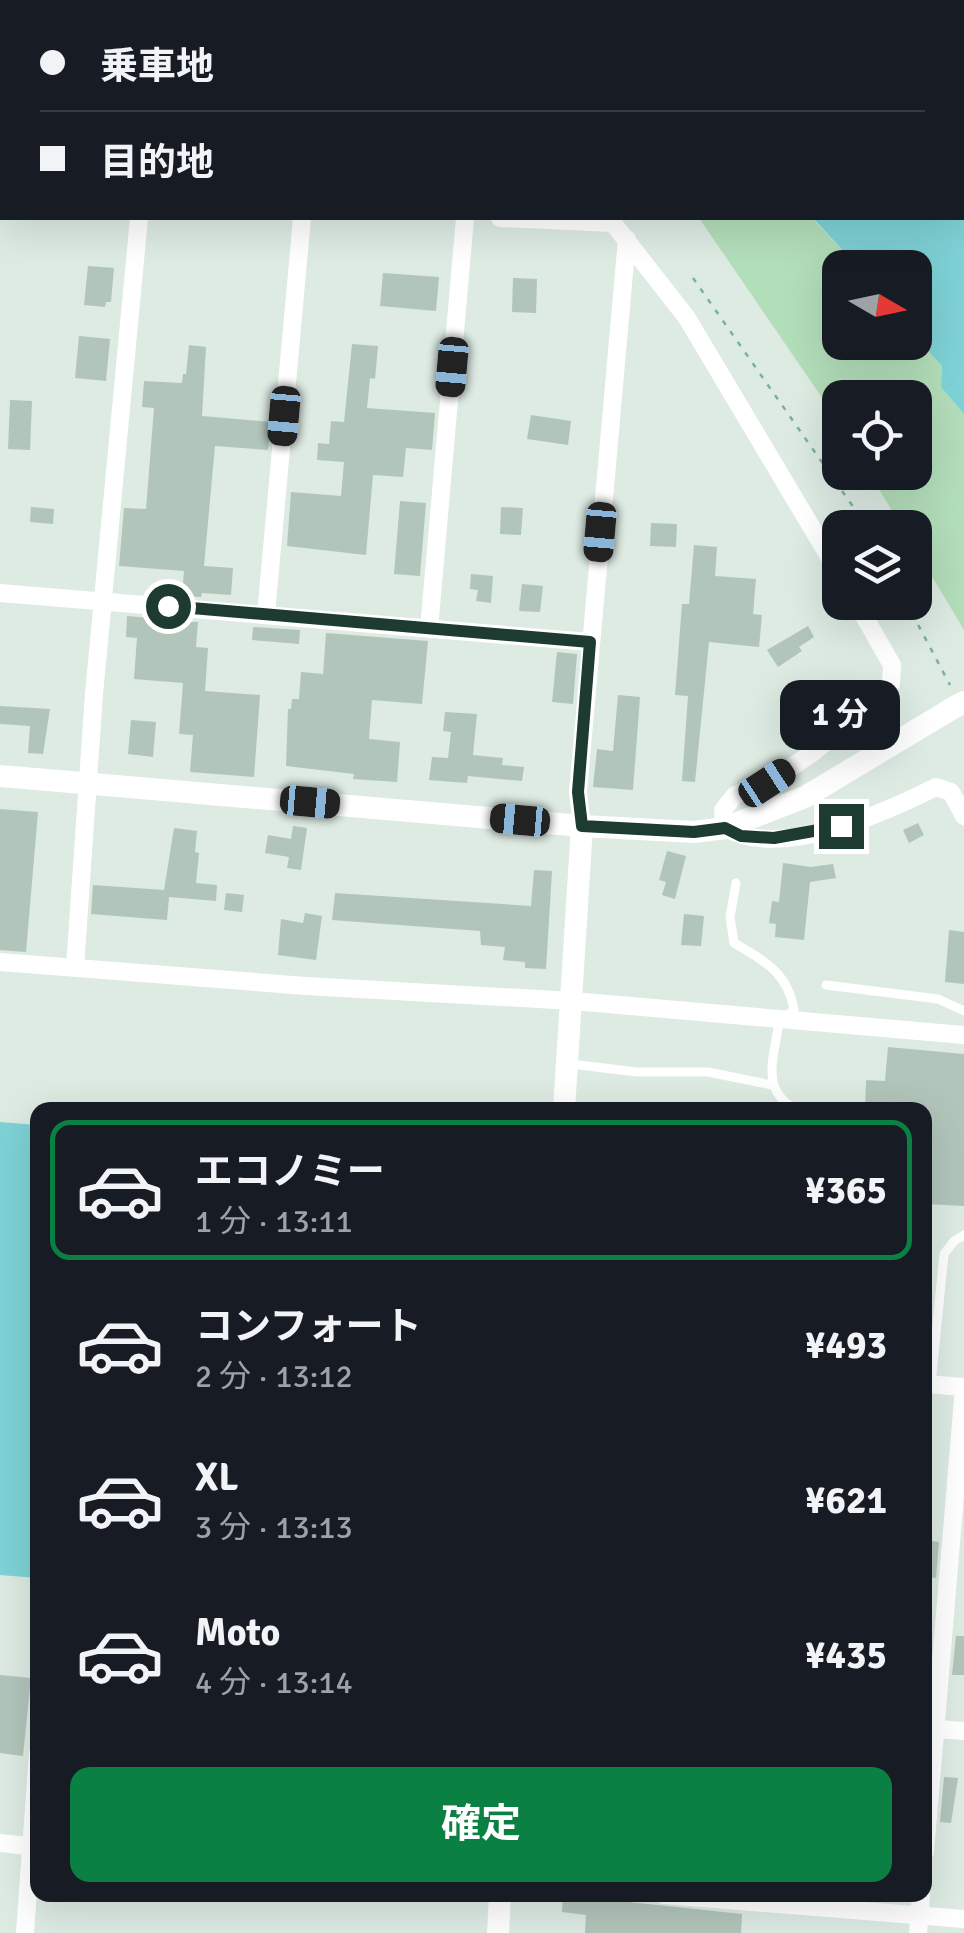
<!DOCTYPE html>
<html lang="ja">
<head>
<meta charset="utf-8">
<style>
  body { margin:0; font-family:Signika,"Noto Sans JP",sans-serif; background:#242831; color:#f1f3f6; height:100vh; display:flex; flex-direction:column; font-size:38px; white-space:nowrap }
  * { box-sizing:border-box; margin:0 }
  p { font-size:32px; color:#9ea1a6 }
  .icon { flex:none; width:55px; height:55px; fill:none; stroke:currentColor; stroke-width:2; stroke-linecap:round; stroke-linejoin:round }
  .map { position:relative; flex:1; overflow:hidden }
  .side { position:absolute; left:30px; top:1102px; width:902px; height:800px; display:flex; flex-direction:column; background:#171b24; border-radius:20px; box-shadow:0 10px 40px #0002 }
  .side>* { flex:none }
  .guide { position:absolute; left:0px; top:0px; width:965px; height:220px; box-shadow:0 10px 40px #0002; display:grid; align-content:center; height:220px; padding:0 40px; background:#171b24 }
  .needle { width:65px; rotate:99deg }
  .fabs { position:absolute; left:822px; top:250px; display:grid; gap:20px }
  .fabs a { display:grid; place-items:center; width:110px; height:110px; border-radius:20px; background:#171b24; box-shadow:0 10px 40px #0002; font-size:50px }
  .end { position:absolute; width:45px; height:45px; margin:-22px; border:12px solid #1d3b30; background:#fff; box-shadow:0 0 0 5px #fff }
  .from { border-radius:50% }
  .bubble { position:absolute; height:70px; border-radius:20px; background:#171b24; box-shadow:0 10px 40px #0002; font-size:32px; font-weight:700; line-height:70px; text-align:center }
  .car { position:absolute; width:30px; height:60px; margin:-30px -15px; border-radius:12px; box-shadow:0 0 8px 2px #0007; background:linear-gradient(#222 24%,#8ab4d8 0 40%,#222 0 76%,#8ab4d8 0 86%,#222 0) }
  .guide b { display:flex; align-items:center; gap:35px; height:95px; font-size:38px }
  .guide b+b { border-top:2px solid #363941 }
  .guide i { width:25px; height:25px; background:#f1f3f6 }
  ul { padding:18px 0 0; list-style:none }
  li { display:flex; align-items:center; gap:30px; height:140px; margin:0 20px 15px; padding:0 20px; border:5px solid transparent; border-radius:20px }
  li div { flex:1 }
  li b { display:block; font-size:38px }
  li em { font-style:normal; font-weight:700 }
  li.on { border-color:#0b8043 }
  li>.icon { width:90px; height:90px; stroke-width:1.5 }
  .primary-button { display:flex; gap:20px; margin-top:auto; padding:20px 40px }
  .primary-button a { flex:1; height:115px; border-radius:20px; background:#0b8043; color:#fff; font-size:40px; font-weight:700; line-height:115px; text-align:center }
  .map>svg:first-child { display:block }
  .green { fill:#b3deba }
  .water { fill:#7ed2d6 }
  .building { fill:#b2c5bb }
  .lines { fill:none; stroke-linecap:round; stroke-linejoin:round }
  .path { stroke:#7ab19a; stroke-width:2.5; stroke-dasharray:5 8; stroke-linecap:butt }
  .service { stroke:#fff; stroke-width:9 }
  .minor { stroke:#fff; stroke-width:18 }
  .tertiary { stroke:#fff; stroke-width:22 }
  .tertiary-bridge { stroke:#fff; stroke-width:22 }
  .route { stroke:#1d3b30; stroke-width:12 }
</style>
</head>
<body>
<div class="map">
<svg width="964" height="1933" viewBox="0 0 964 1933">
  <rect width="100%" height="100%" fill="#ddebe3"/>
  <!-- green -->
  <path class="green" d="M 699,218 L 812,218 L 858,267 L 840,268 L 840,342 L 915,342 L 915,329 L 942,366 L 941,387 L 964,414 L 964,630 L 915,548 L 915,528 L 902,527 L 869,473 L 915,472 L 915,398 L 840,398 L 840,424 Z"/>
  <!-- water -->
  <g class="water">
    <path d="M 612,0 L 926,0 L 927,2 L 613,2 Z"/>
    <path d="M 963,38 L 964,40 L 964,414 L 941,387 L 942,366 L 915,336 L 915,268 L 858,267 L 813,218 L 962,218 Z"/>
    <path d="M 0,1122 L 37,1125 L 37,1578 L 0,1575 Z"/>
  </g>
  <!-- building -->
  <g class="building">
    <path d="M 88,266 L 114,268 L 111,302 L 106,302 L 105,307 L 84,305 Z"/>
    <path d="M 383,273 L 439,277 L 436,311 L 380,306 Z"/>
    <path d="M 513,278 L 537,279 L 536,313 L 512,312 Z"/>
    <path d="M 79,336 L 110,339 L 106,381 L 75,378 Z"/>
    <path d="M 352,344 L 378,346 L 375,379 L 370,378 L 367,408 L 435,413 L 432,450 L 406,448 L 403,477 L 373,475 L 366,555 L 287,546 L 291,492 L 341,496 L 344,462 L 317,460 L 318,443 L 329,444 L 331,421 L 344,422 Z"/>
    <path d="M 189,345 L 206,347 L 202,416 L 271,422 L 268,450 L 215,446 L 204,566 L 233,568 L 231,595 L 202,593 L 201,597 L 182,596 L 184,571 L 119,566 L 124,508 L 146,509 L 154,408 L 142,407 L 144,381 L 182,383 L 183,374 L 186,374 Z"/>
    <path d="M 10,400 L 32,401 L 30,450 L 8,449 Z"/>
    <path d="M 531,415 L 571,421 L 568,445 L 527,439 Z"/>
    <path d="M 400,501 L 426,503 L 420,576 L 394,574 Z"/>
    <path d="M 31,507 L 54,509 L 53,524 L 30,522 Z"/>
    <path d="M 501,507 L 523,508 L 521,535 L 500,534 Z"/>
    <path d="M 651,523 L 677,524 L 676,547 L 650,546 Z"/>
    <path d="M 694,545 L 717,547 L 715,576 L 756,579 L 753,614 L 762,615 L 759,647 L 709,642 L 695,782 L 682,781 L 688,696 L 675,695 L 682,604 L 689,604 Z"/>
    <path d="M 471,574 L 493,576 L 491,603 L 476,601 L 478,590 L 470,589 Z"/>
    <path d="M 522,584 L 543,586 L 540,612 L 519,611 Z"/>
    <path d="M 127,616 L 150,618 L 150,621 L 198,622 L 196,647 L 208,648 L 205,691 L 260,695 L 254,777 L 190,772 L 193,735 L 179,734 L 183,683 L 134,679 L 137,638 L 126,637 Z"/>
    <path d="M 808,626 L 814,637 L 799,647 L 802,651 L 778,667 L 767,650 Z"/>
    <path d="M 253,627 L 300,630 L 299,644 L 252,640 Z"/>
    <path d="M 326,633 L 428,641 L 422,704 L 372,700 L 369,739 L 400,742 L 397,782 L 353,779 L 354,774 L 286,766 L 288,709 L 291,709 L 292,699 L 299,699 L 301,672 L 323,674 Z"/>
    <path d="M 557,652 L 577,654 L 573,704 L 552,702 Z"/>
    <path d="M 618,695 L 640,697 L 633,790 L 593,787 L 597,749 L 613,751 Z"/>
    <path d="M 0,706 L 50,709 L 43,754 L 28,753 L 30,726 L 0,724 Z"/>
    <path d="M 445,712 L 477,714 L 473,755 L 503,758 L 502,765 L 524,767 L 522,781 L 468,776 L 467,783 L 429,780 L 432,757 L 448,758 L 451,732 L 443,731 Z"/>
    <path d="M 131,720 L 156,722 L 153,757 L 128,754 Z"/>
    <path d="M 0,809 L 38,812 L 26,952 L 0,950 Z"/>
    <path d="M 918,823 L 924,835 L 909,843 L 903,830 Z"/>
    <path d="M 293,826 L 307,828 L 301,870 L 287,868 L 289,857 L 265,853 L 268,835 L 291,839 Z"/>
    <path d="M 174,828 L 197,831 L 195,852 L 199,853 L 196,883 L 217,885 L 216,901 L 169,897 L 167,920 L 91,914 L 93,885 L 164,890 Z"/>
    <path d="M 667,851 L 686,856 L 675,899 L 662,895 L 666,882 L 659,880 Z"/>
    <path d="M 783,863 L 811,867 L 833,864 L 836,878 L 810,882 L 804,940 L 775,937 L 776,924 L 769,923 L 772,901 L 779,902 Z"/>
    <path d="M 534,870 L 552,871 L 546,969 L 525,968 L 525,962 L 503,960 L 505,947 L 481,945 L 480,931 L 332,920 L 335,893 L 531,906 Z"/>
    <path d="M 226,893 L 244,895 L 242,912 L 224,910 Z"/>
    <path d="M 305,913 L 322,916 L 316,960 L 278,955 L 281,919 L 303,923 Z"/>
    <path d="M 684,914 L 704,916 L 701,946 L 681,945 Z"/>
    <path d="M 949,930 L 964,932 L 964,984 L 945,982 Z"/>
    <path d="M 888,1047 L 964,1054 L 964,1206 L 925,1204 L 925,1110 L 865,1110 L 866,1080 L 885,1081 Z"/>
    <path d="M 925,1540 L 939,1542 L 936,1578 L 925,1577 Z"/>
    <path d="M 956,1636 L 964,1636 L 964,1675 L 952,1675 Z"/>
    <path d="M 0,1675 L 31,1678 L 23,1756 L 0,1753 Z"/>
    <path d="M 944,1777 L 958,1778 L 951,1823 L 940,1822 Z"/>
    <path d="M 563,1895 L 742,1914 L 741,1933 L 585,1933 L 586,1915 L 562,1912 Z"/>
  </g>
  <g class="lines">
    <!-- path -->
    <g class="path">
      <path d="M 693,278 L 868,528"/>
      <path d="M 906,602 L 950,685"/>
    </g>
    <!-- service -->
    <g class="service">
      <path d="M 304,0 L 344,2"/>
      <path d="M 363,2 L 363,0"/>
      <path d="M 736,883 L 730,917 L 734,943 C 765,961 788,973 794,1010 L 779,1022 C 774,1058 759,1092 798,1110"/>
      <path d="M 826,985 L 938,999 L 964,1011"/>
      <path d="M 571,1064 L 637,1072 L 708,1072 L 772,1085"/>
      <path d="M 931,1384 L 944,1254 L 954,1241 L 964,1235"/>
    </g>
    <!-- minor -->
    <g class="minor">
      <path d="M 0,32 L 2,32"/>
      <path d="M 0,199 L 2,199"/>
      <path d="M 500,218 L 613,223"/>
      <path d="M 609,218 L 687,318 L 840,575"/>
      <path d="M 0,593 L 590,642"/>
      <path d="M 856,602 L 892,665 L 891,684 L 880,698 L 811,754 L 767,783 L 735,795 L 723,810 L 725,828 C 781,860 884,813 936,787 L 951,792 L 964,816"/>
      <path d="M 266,614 L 302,218"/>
      <path d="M 429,629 L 465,218"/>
      <path d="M 582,826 L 578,792 L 627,239"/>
      <path d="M 0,962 L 306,986 L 573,1001 L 964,1035"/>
      <path d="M 75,967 L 94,694 L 139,218"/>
      <path d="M 925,1384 L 964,1387"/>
      <path d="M 925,1728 L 964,1731"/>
      <path d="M 0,1843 L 38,1847"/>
      <path d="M 925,1852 L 964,1388"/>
      <path d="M 664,1895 L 964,1919"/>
      <path d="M 25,1933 L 38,1753"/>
      <path d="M 918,1933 L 921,1895"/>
    </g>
    <!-- tertiary -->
    <g class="tertiary">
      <path d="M 0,776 L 582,826 L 694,832 L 725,828 L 805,797 L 953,708"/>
      <path d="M 564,1110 L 582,826"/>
      <path d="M 498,1933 L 500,1895"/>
    </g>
    <!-- tertiary-bridge -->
    <path class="tertiary-bridge" d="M 953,708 L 964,702"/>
  </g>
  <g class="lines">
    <!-- route -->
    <path class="route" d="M 168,606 L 590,642 L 578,792 L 582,826 L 694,832 L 725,828 L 741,836 L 774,838 L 841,826"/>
  </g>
</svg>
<div class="fabs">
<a><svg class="needle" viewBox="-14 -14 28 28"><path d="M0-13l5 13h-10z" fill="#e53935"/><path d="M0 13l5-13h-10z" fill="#9ea1a6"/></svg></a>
<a><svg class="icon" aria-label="locate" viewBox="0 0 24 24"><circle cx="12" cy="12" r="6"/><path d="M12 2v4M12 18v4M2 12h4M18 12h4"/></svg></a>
<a><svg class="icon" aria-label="layers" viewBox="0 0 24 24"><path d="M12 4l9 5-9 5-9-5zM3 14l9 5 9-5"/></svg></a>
</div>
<i class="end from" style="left:168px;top:606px"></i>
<i class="end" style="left:841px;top:826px"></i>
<div class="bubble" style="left:780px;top:680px;width:120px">1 分</div>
<i class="car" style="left:452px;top:367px;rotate:185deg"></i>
<i class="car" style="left:284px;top:416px;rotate:185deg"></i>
<i class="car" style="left:600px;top:532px;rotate:185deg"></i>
<i class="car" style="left:767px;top:783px;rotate:57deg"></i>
<i class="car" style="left:310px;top:802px;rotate:95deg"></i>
<i class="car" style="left:520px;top:820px;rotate:275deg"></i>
<div class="guide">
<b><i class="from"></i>乗車地</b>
<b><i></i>目的地</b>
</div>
<section class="side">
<ul>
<li class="on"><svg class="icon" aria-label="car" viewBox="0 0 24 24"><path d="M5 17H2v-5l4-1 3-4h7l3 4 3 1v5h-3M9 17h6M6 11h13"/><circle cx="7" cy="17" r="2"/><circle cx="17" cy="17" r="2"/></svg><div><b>エコノミー</b><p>1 分 · 13:11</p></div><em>¥365</em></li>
<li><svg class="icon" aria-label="car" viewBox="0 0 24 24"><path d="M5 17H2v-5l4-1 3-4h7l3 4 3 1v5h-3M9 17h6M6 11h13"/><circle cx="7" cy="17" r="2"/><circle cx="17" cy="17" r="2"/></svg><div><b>コンフォート</b><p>2 分 · 13:12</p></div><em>¥493</em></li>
<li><svg class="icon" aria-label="car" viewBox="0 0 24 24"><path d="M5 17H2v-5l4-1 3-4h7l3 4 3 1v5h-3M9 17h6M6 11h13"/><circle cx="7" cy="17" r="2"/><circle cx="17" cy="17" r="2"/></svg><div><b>XL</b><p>3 分 · 13:13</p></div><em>¥621</em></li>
<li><svg class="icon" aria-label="car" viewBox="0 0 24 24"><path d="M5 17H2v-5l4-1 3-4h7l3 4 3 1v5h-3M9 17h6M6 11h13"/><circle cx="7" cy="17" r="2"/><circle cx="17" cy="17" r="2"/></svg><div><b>Moto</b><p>4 分 · 13:14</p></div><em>¥435</em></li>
</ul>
<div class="primary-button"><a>確定</a></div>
</section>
</div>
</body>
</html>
